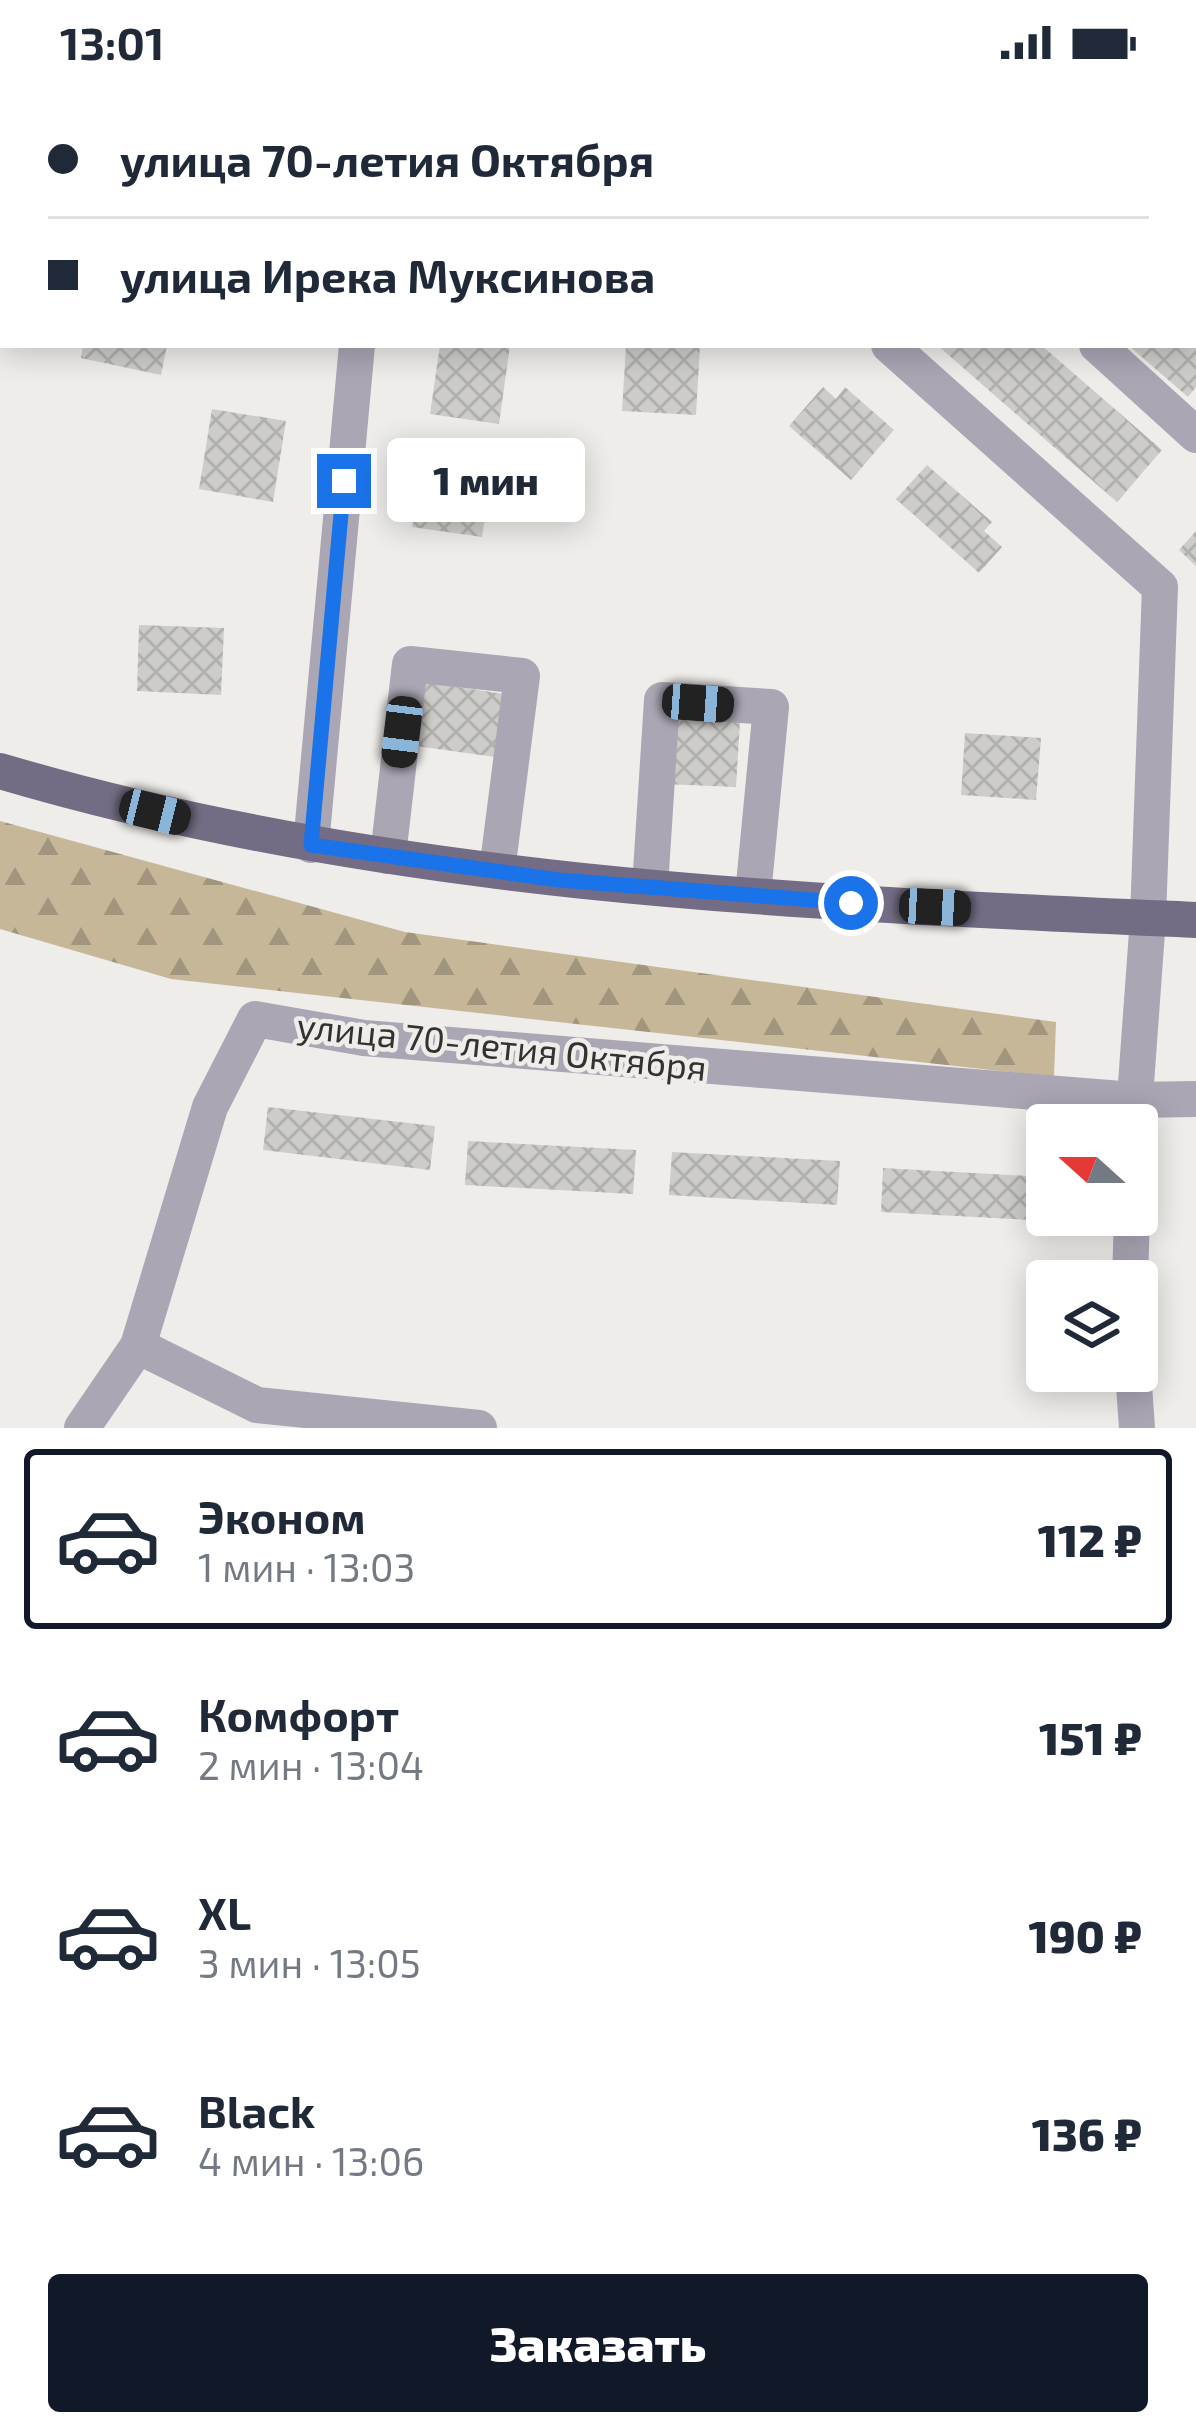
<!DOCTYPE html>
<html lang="ru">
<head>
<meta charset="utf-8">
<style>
  body { margin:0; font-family:"Exo 2",sans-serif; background:#f2f2f3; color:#1f2937; height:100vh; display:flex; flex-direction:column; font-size:45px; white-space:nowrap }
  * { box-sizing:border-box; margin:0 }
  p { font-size:39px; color:#747a83 }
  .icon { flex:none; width:66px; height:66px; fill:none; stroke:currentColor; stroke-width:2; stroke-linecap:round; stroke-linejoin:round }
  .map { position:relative; height:1344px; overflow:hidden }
  .side { display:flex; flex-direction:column; background:#fff; flex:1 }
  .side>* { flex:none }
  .banner { position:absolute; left:0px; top:0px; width:1197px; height:264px; box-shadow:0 6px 30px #0003; display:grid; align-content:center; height:264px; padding:0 48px; background:#fff }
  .needle { width:78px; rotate:291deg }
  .fabs { position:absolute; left:1026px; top:1020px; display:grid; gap:24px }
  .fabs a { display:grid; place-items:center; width:132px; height:132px; border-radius:12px; background:#fff; box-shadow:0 6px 30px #0003; font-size:60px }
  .end { position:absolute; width:54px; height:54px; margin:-27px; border:15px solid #1a73e8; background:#fff; box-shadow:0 0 0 6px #fff }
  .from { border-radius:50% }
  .bubble { position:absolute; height:84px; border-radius:12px; background:#fff; box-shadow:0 6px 30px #0003; font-size:39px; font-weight:800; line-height:84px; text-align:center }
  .car { position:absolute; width:36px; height:72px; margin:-36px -18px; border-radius:15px; box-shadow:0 0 9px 3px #0007; background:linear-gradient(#222 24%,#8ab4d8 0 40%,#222 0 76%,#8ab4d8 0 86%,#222 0) }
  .banner b { display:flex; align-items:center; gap:42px; height:114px; font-size:45px }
  .banner b+b { border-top:3px solid #e0e1e3 }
  .banner i { width:30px; height:30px; background:#1f2937 }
  ul { padding:21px 0 0; list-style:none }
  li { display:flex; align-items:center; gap:36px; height:180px; margin:0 24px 18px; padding:0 24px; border:6px solid transparent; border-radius:12px }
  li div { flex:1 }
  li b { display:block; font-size:45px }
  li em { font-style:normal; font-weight:800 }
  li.current { border-color:#111827 }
  li>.icon { width:108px; height:108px; stroke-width:1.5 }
  .action { display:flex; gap:24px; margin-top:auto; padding:24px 48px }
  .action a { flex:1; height:138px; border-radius:12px; background:#111827; color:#fff; font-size:48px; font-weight:800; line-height:138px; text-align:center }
  .status { display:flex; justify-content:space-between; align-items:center; height:84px; padding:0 60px; background:#fff; direction:ltr }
  .status svg { height:33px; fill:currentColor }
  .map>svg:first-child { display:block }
  .forest { fill:url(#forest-firs) }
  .building { fill:url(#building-cross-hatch) }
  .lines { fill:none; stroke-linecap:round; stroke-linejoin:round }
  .minor { stroke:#aaa6b4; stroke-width:36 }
  .major { stroke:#736c84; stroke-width:36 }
  .route { stroke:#1a73e8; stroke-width:15 }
  .labels { text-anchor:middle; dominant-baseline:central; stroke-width:9; stroke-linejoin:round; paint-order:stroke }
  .street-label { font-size:36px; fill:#333231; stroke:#efedea }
</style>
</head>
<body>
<div class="status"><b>13:01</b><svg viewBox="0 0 49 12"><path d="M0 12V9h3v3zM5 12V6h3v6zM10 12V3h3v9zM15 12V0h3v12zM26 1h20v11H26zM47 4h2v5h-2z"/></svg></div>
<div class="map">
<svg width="1196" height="1344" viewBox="0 0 1196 1344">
  <defs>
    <pattern id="forest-firs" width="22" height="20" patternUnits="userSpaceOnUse" patternTransform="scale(3)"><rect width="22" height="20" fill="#c6b799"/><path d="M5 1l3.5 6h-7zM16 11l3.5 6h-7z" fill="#a1957d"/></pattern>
    <pattern id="building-cross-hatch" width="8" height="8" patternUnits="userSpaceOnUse" patternTransform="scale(3)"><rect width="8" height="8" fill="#cdccc9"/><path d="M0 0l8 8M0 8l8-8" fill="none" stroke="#b0b0ad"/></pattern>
  </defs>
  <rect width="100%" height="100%" fill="#efedea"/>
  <!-- forest -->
  <path class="forest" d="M 0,737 L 405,848 L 1056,938 L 1054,993 L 171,895 L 0,845 Z"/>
  <!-- building -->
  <g class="building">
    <path d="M 83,261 L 167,261 L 161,291 L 81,274 Z"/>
    <path d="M 440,261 L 510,261 L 499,340 L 430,330 Z"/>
    <path d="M 626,261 L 700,261 L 696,331 L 622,327 Z"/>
    <path d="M 937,261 L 1041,261 L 1162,366 L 1117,418 Z"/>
    <path d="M 1128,261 L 1196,261 L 1196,303 L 1188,313 Z"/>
    <path d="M 823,303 L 836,315 L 845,303 L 894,346 L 851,396 L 789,342 Z"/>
    <path d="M 212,325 L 286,337 L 273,418 L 199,405 Z"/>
    <path d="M 424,359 L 495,369 L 482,453 L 412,443 Z"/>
    <path d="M 927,381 L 992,438 L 984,447 L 1002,463 L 979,489 L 896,415 Z"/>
    <path d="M 1196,447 L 1196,482 L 1179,466 Z"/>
    <path d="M 139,541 L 224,544 L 221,611 L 137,607 Z"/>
    <path d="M 425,598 L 504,610 L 495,673 L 416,662 Z"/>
    <path d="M 668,635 L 740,638 L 736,703 L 664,700 Z"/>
    <path d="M 965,649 L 1041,654 L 1036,716 L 961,711 Z"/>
    <path d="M 268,1023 L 435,1042 L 430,1086 L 263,1066 Z"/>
    <path d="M 468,1057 L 636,1066 L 633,1110 L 465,1101 Z"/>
    <path d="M 672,1068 L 840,1077 L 837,1121 L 669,1111 Z"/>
    <path d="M 883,1084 L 1047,1093 L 1049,1137 L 881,1128 Z"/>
  </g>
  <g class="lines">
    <!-- minor -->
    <g class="minor">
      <path d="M 798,0 L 801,3"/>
      <path d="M 396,3 L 396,0"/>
      <path d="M 998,3 L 1001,0"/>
      <path d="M 1179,3 L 1182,0"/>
      <path d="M 0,152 L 3,153"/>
      <path d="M 889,261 L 1160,503 L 1148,834 L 1133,1041"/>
      <path d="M 1097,261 L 1196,351"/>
      <path d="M 311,761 L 357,261"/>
      <path d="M 388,772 L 410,580 L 522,592 L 497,787"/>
      <path d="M 650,803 L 662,616 L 771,623 L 753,811"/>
      <path d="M 1130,1197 L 1132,1131"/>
      <path d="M 138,1262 L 257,1321 L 479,1344"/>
      <path d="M 1133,1287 L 1137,1344"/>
      <path d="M 82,1344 L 138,1262 L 210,1023 L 255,935 L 364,954 L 1134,1016 L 1196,1015"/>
    </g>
    <!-- major -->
    <path class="major" d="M 0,687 C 388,802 794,818 1196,836"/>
  </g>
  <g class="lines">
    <!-- route -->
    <path class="route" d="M 344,397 L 311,761 L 559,796 L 851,819"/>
  </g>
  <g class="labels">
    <!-- street labels -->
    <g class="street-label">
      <text transform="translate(502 961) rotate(6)">улица 70-летия Октября</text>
    </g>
  </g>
</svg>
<div class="fabs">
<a><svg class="needle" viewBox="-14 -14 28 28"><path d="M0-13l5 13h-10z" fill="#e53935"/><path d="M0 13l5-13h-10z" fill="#747a83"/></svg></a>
<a><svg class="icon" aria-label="layers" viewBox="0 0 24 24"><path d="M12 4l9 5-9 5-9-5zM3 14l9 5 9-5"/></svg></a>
</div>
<i class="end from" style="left:851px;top:819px"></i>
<i class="end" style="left:344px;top:397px"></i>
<div class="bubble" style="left:387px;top:354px;width:198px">1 мин</div>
<i class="car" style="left:698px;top:619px;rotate:94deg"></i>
<i class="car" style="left:402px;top:648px;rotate:187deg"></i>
<i class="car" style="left:155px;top:728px;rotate:104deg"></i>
<i class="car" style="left:935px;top:823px;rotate:93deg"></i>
<div class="banner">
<b><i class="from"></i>улица 70-летия Октября</b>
<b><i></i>улица Ирека Муксинова</b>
</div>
</div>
<section class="side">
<ul>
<li class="current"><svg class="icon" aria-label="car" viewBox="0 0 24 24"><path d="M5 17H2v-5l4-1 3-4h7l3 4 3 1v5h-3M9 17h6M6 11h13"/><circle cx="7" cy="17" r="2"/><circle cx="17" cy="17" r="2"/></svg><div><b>Эконом</b><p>1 мин · 13:03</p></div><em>112 ₽</em></li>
<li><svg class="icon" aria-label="car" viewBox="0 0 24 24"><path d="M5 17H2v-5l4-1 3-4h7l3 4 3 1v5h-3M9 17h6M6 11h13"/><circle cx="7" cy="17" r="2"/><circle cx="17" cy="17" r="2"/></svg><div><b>Комфорт</b><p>2 мин · 13:04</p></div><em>151 ₽</em></li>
<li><svg class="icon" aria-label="car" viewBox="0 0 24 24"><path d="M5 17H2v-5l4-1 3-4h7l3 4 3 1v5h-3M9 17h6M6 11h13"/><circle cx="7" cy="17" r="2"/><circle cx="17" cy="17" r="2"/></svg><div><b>XL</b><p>3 мин · 13:05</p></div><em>190 ₽</em></li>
<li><svg class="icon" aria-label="car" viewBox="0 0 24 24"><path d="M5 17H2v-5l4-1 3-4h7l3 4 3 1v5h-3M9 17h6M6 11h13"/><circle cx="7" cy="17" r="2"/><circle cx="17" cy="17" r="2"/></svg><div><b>Black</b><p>4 мин · 13:06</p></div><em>136 ₽</em></li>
</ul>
<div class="action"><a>Заказать</a></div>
</section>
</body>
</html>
